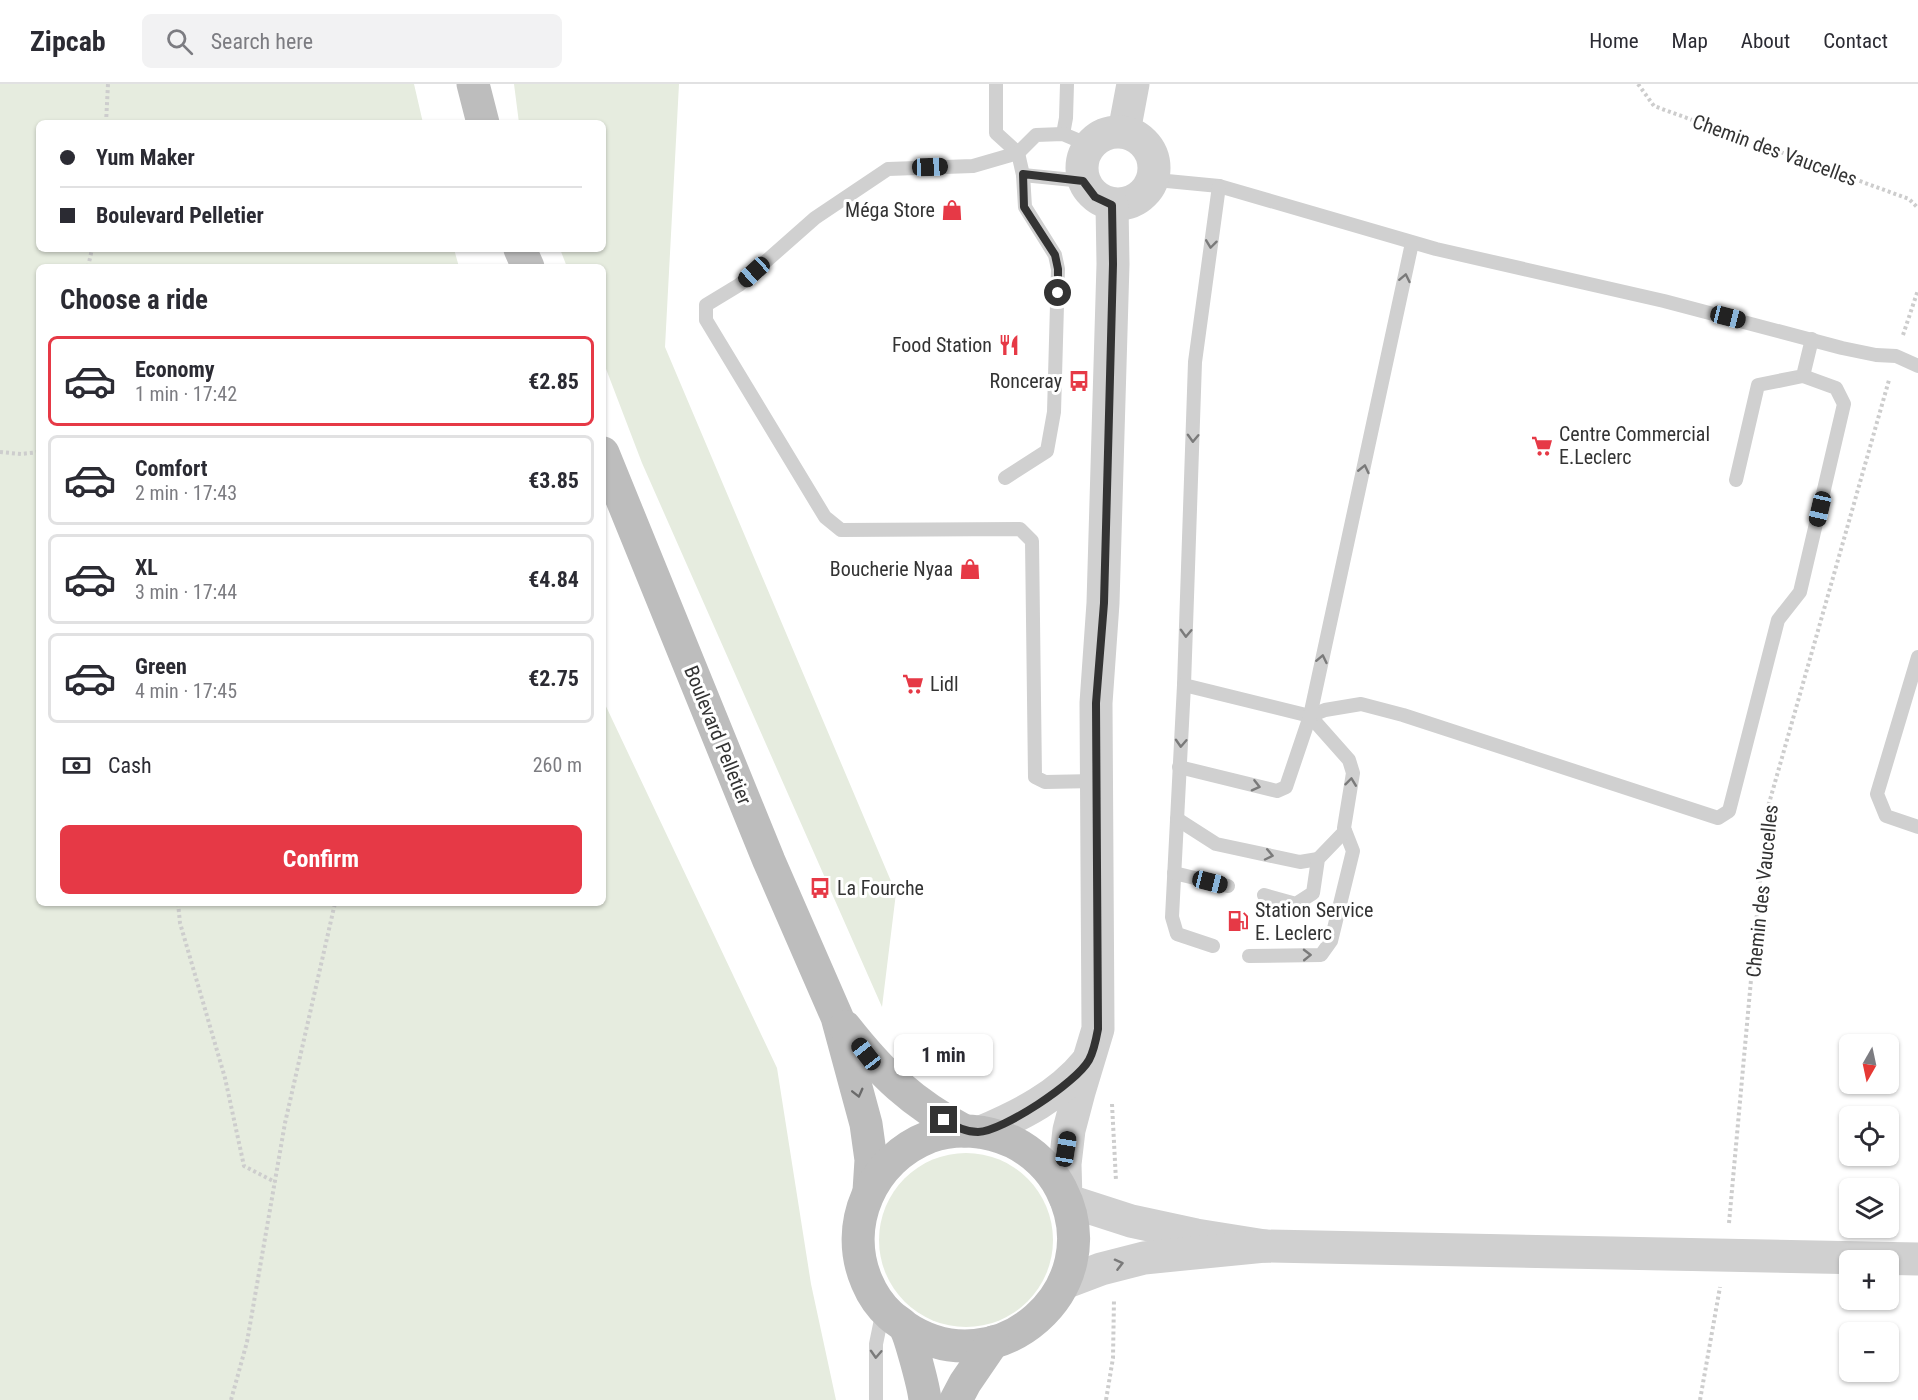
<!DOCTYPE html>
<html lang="en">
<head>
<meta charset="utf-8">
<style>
  body { margin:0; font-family:"Roboto Condensed",sans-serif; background:#f2f2f3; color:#2b2b33; height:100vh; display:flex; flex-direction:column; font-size:22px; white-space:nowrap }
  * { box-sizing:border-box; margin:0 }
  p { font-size:20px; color:#7c7c81 }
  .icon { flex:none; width:33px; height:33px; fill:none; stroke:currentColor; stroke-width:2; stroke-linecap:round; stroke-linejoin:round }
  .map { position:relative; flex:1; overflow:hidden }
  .panel { position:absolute; left:36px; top:180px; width:570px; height:642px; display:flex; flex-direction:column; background:#fff; border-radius:9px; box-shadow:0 2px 4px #0004 }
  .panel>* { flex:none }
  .hud { position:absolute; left:36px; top:36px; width:570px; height:132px; border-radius:9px; box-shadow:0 2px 4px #0004; display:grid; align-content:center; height:132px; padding:0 24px; background:#fff }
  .needle { width:39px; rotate:189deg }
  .controls { position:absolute; left:1839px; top:950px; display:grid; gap:12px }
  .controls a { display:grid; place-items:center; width:60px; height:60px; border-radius:9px; background:#fff; box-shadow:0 2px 4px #0004; font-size:30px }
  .end { position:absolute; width:27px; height:27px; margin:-14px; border:8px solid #333; background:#fff; box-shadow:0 0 0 3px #fff }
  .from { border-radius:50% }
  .bubble { position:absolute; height:42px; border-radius:9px; background:#fff; box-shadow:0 2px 4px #0004; font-size:20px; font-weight:700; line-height:42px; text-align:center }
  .car { position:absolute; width:18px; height:36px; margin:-18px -9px; border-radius:8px; box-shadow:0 0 4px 2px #0007; background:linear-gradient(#222 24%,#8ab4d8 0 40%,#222 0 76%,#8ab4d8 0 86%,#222 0) }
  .hud b { display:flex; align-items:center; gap:21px; height:57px; font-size:22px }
  .hud b+b { border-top:2px solid #e1e1e2 }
  .hud i { width:15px; height:15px; background:#2b2b33 }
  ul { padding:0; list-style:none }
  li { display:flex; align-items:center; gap:18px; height:90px; margin:0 12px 9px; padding:0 12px; border:3px solid #e1e1e2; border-radius:9px }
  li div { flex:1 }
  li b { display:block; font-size:22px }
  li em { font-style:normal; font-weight:700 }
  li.selected { border-color:#e63946 }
  li>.icon { width:54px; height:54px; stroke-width:1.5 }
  h2 { padding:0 24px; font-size:27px; line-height:72px }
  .pay { display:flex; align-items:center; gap:15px; height:66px; padding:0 24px; font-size:22px }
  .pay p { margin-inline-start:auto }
  .primary-button { display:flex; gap:12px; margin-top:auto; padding:12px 24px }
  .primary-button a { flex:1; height:69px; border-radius:9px; background:#e63946; color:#fff; font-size:24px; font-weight:700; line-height:69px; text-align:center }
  header { display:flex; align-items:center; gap:36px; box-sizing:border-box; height:84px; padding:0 30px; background:#fff; border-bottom:2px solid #e1e1e2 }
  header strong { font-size:28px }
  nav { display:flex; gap:33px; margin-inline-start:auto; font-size:21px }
  .search { width:420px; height:54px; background:#f2f2f3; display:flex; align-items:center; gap:15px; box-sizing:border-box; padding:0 21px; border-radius:9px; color:#7c7c81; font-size:22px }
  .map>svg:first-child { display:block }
  .green { fill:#e6ecdf }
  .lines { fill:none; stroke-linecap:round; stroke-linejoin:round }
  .path { stroke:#cdcdcd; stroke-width:4; stroke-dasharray:3 3; stroke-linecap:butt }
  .service { stroke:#d0d0d0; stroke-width:14 }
  .tertiary { stroke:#d0d0d0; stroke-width:33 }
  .secondary { stroke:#bdbdbd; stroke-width:33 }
  .oneway { stroke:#7a7a7a }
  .oneway2 { stroke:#6a6a6a }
  .route { stroke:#333; stroke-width:8 }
  .labels { text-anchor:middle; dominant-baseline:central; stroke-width:6; stroke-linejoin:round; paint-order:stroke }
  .street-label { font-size:20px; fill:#333; stroke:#fff }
  .poi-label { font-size:20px; fill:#333; stroke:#fff; text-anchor:end }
</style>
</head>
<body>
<header>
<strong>Zipcab</strong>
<div class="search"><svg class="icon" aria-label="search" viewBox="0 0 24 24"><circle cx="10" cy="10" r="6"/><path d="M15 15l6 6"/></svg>Search here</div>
<nav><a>Home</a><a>Map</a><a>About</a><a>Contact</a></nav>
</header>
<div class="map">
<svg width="1918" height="1316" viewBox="0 0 1918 1316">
  <rect width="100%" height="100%" fill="#fff"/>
  <!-- green -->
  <g class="green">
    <path d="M 0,0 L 414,0 L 423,39 L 39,39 L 39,165 L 454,165 L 459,183 L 39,183 L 39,819 L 603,819 L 603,616 L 777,984 L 811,1200 L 836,1316 L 0,1316 Z"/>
    <path d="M 514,0 L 679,0 L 665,263 L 896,809 L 882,923 L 642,379 L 603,277 L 603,183 L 567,183 L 560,165 L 603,165 L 603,39 L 519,39 Z"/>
    <circle cx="966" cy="1156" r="87"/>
  </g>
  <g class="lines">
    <!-- path -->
    <g class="path">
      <path d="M 1638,0 L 1654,22 L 1909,115 L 1918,124"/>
      <path d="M 106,39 L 108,0"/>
      <path d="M 88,183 L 92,165"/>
      <path d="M 1903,251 L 1918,206"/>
      <path d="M 0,368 L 21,370 L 39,368"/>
      <path d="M 178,819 L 180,839 L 225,994 L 244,1082 L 275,1098"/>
      <path d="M 1112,1020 L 1116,1097"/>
      <path d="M 1729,1139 L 1766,730 L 1889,296"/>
      <path d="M 231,1316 L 247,1258 L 285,1039 L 335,819"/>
      <path d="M 1106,1316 L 1113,1274 L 1114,1215"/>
      <path d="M 1700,1316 L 1720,1203"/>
    </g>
    <!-- service -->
    <g class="service">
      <path d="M 996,0 L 996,49 L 1018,69 L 1023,91 L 1025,123 L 1055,171 L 1058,185 L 1054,328 L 1047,367 L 1005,394"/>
      <path d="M 1063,50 L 1066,34 L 1067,0"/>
      <path d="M 1089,61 L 1063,50 L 1036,51 L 1018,69 L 973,82 L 888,85 L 815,134 L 739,201 L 706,221 L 706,236 L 825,433 L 841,446 L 1020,445 L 1032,457 L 1035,693 L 1045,698 L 1095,697"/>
      <path d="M 1154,90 L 1167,97 L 1219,102 L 1436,165 L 1664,217 L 1842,264 L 1876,271 L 1896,272 L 1918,282"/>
      <path d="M 1023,91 L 1083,97"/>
      <path d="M 1219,102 L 1195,278 L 1184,601 L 1310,632 L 1349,676 L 1353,689 L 1344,744 L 1353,767 L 1331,857 L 1321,871 L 1249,872"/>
      <path d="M 1736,396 L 1758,301 L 1803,292 L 1812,255"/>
      <path d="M 1918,573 L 1877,710 L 1886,732 L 1918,743"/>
      <path d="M 1184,601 L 1172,833 L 1177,850 L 1213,862"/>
      <path d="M 1310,632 L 1325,626 L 1361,620 L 1403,631 L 1718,734 L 1729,727 L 1778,536 L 1800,508 L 1844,320 L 1836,304 L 1803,292"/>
      <path d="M 1179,683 L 1277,707 L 1286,703 L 1310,632 L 1412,159"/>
      <path d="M 1177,735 L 1216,760 L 1300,778 L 1318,775"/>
      <path d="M 1174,789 L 1228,802"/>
      <path d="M 1264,811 L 1296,820 L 1313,809 L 1318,775 L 1345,747"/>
      <path d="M 876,1316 L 876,1260 L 883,1226"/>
    </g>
    <!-- tertiary -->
    <g class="tertiary">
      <path d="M 1124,48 L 1133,0"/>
      <circle cx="1118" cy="84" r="36"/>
      <path d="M 1112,121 L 1113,180 L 1103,519 L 1096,619 L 1098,945 L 1079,1008 L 1069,1046 L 1065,1080 L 1066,1116 L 1131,1137 L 1196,1151 L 1265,1162"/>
      <path d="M 981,1048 C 1021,1031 1059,1012 1087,978"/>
      <path d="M 1064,1199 L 1101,1185 L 1144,1174 L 1265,1162 L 1918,1175"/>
    </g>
    <!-- secondary -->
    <g class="secondary">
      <path d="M 473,0 L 483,39"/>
      <path d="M 520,165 L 528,183"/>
      <path d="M 603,369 L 769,777 L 837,933 L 866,1040 L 871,1076 L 869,1107"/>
      <path d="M 845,943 C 882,990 912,1019 965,1047"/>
      <path d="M 905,1243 C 997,1305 1112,1204 1061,1105 C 1051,1085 1033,1068 1013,1058 C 987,1046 957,1043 929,1053 C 872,1075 842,1141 867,1198 C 872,1210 880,1222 890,1231 C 894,1235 900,1238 904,1242 C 910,1250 924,1304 925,1316"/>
      <path d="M 956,1316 L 965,1299 L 993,1258"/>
    </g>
  </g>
  <!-- one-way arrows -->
  <defs><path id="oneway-chevron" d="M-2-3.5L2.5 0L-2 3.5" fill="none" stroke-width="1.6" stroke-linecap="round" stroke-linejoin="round" transform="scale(1.5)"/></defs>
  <g class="oneway">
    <use href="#oneway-chevron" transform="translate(1211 160) rotate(97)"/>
    <use href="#oneway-chevron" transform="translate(1405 194) rotate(-78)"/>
    <use href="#oneway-chevron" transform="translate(1193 354) rotate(92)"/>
    <use href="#oneway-chevron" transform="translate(1364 385) rotate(-77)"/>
    <use href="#oneway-chevron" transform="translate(1186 549) rotate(92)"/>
    <use href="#oneway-chevron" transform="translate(1322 575) rotate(-78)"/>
    <use href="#oneway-chevron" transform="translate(1181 659) rotate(93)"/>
    <use href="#oneway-chevron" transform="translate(1351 698) rotate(-83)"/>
    <use href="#oneway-chevron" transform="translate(1256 702) rotate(14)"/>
    <use href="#oneway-chevron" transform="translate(1269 771) rotate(12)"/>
    <use href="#oneway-chevron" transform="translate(1307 871) rotate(-1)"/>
    <use href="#oneway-chevron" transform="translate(1119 1180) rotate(-14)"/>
    <use href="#oneway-chevron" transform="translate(876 1270) rotate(93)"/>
  </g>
  <use class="oneway2" href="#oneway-chevron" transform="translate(858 1009) rotate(76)"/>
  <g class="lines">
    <!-- route -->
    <path class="route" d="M 944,1036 C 955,1042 965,1048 978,1048 C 1003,1047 1076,999 1089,976 C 1094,967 1096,956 1098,945 L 1096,619 L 1104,519 L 1113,180 L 1112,121 L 1095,113 L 1083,97 L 1023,90 L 1024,123 L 1055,171 L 1058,185 L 1058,209"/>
  </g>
  <!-- icons -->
  <defs>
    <symbol id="shop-bare" viewBox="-9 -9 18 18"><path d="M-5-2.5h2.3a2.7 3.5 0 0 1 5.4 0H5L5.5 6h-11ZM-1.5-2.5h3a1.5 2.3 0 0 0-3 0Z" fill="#e63946" stroke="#fff" stroke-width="2.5" paint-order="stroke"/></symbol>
    <symbol id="restaurant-bare" viewBox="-9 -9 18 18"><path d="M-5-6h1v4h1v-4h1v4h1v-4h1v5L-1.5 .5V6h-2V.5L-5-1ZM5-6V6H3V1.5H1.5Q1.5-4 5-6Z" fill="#e63946" stroke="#fff" stroke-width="2.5" paint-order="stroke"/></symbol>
    <symbol id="bus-bare" viewBox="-9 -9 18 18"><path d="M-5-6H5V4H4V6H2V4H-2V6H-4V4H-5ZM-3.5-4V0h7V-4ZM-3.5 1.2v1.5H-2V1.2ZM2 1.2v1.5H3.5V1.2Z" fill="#e63946" stroke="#fff" stroke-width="2.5" paint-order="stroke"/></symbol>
    <symbol id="supermarket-bare" viewBox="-9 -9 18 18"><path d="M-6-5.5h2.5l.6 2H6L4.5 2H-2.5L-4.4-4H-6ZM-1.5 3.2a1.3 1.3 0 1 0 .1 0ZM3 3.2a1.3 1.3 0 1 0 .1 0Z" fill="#e63946" stroke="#fff" stroke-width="2.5" paint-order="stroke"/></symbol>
    <symbol id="fuel-bare" viewBox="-9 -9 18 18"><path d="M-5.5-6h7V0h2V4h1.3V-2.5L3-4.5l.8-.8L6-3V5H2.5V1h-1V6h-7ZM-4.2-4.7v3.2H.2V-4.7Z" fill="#e63946" stroke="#fff" stroke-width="2.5" paint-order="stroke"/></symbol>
  </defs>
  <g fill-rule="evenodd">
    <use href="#shop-bare" x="937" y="111" width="30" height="30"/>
    <use href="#restaurant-bare" x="994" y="246" width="30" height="30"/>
    <use href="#bus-bare" x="1064" y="282" width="30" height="30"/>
    <use href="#supermarket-bare" x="1527" y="347" width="30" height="30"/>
    <use href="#shop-bare" x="955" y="470" width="30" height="30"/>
    <use href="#supermarket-bare" x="898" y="585" width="30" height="30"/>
    <use href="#bus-bare" x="805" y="789" width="30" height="30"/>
    <use href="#fuel-bare" x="1223" y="822" width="30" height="30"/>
  </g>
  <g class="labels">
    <!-- street labels -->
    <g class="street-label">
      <text transform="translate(1775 66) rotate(20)">Chemin des Vaucelles</text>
      <text transform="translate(718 651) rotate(68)">Boulevard Pelletier</text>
      <text transform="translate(1762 807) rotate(-84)">Chemin des Vaucelles</text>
    </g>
    <!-- poi labels -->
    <g class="poi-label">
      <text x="935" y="126">Méga Store</text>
      <text x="992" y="261">Food Station</text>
      <text x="1062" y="297">Ronceray</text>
      <text x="1559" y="350" text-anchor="start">Centre Commercial<tspan x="1559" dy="23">E.Leclerc</tspan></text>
      <text x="953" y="485">Boucherie Nyaa</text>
      <text x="930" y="600" text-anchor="start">Lidl</text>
      <text x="837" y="804" text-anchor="start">La Fourche</text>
      <text x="1255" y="826" text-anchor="start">Station Service<tspan x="1255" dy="23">E. Leclerc</tspan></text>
    </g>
  </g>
</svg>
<div class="controls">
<a><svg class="needle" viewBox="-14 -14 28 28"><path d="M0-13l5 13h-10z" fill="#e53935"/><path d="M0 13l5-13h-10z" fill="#7c7c81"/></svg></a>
<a><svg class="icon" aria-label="locate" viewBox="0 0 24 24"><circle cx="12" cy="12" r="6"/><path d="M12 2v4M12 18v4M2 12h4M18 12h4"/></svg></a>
<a><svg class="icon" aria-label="layers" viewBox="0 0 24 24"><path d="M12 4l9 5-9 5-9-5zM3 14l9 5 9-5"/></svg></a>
<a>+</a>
<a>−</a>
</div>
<i class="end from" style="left:1058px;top:209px"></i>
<i class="end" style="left:944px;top:1036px"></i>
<div class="bubble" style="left:894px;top:950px;width:99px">1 min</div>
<i class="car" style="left:930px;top:83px;rotate:88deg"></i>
<i class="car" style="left:754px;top:188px;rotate:228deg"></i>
<i class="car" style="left:1728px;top:233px;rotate:104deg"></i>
<i class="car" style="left:1820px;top:425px;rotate:193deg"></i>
<i class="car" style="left:1210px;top:798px;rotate:104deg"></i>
<i class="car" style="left:866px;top:970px;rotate:322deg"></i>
<i class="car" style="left:1066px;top:1065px;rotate:9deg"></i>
<div class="hud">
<b><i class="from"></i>Yum Maker</b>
<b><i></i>Boulevard Pelletier</b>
</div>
<section class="panel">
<h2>Choose a ride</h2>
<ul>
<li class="selected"><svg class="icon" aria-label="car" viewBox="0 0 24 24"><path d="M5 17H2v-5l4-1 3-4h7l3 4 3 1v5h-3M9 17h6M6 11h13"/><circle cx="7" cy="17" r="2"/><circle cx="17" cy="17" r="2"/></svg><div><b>Economy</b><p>1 min · 17:42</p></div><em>€2.85</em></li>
<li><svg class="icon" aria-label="car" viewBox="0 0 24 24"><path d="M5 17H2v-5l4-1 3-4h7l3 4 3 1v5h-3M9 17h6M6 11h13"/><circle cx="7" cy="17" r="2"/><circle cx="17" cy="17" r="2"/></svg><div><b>Comfort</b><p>2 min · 17:43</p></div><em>€3.85</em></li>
<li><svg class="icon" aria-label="car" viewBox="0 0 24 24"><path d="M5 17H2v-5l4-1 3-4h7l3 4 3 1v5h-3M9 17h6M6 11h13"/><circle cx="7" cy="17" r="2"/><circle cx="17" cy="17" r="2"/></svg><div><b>XL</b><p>3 min · 17:44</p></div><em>€4.84</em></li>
<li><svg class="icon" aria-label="car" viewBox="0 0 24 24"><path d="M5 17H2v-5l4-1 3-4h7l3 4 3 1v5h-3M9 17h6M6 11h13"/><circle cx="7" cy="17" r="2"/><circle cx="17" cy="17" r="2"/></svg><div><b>Green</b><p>4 min · 17:45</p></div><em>€2.75</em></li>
</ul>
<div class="pay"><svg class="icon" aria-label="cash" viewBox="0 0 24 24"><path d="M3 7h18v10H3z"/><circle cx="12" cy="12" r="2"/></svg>Cash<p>260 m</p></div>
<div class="primary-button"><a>Confirm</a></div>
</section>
</div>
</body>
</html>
